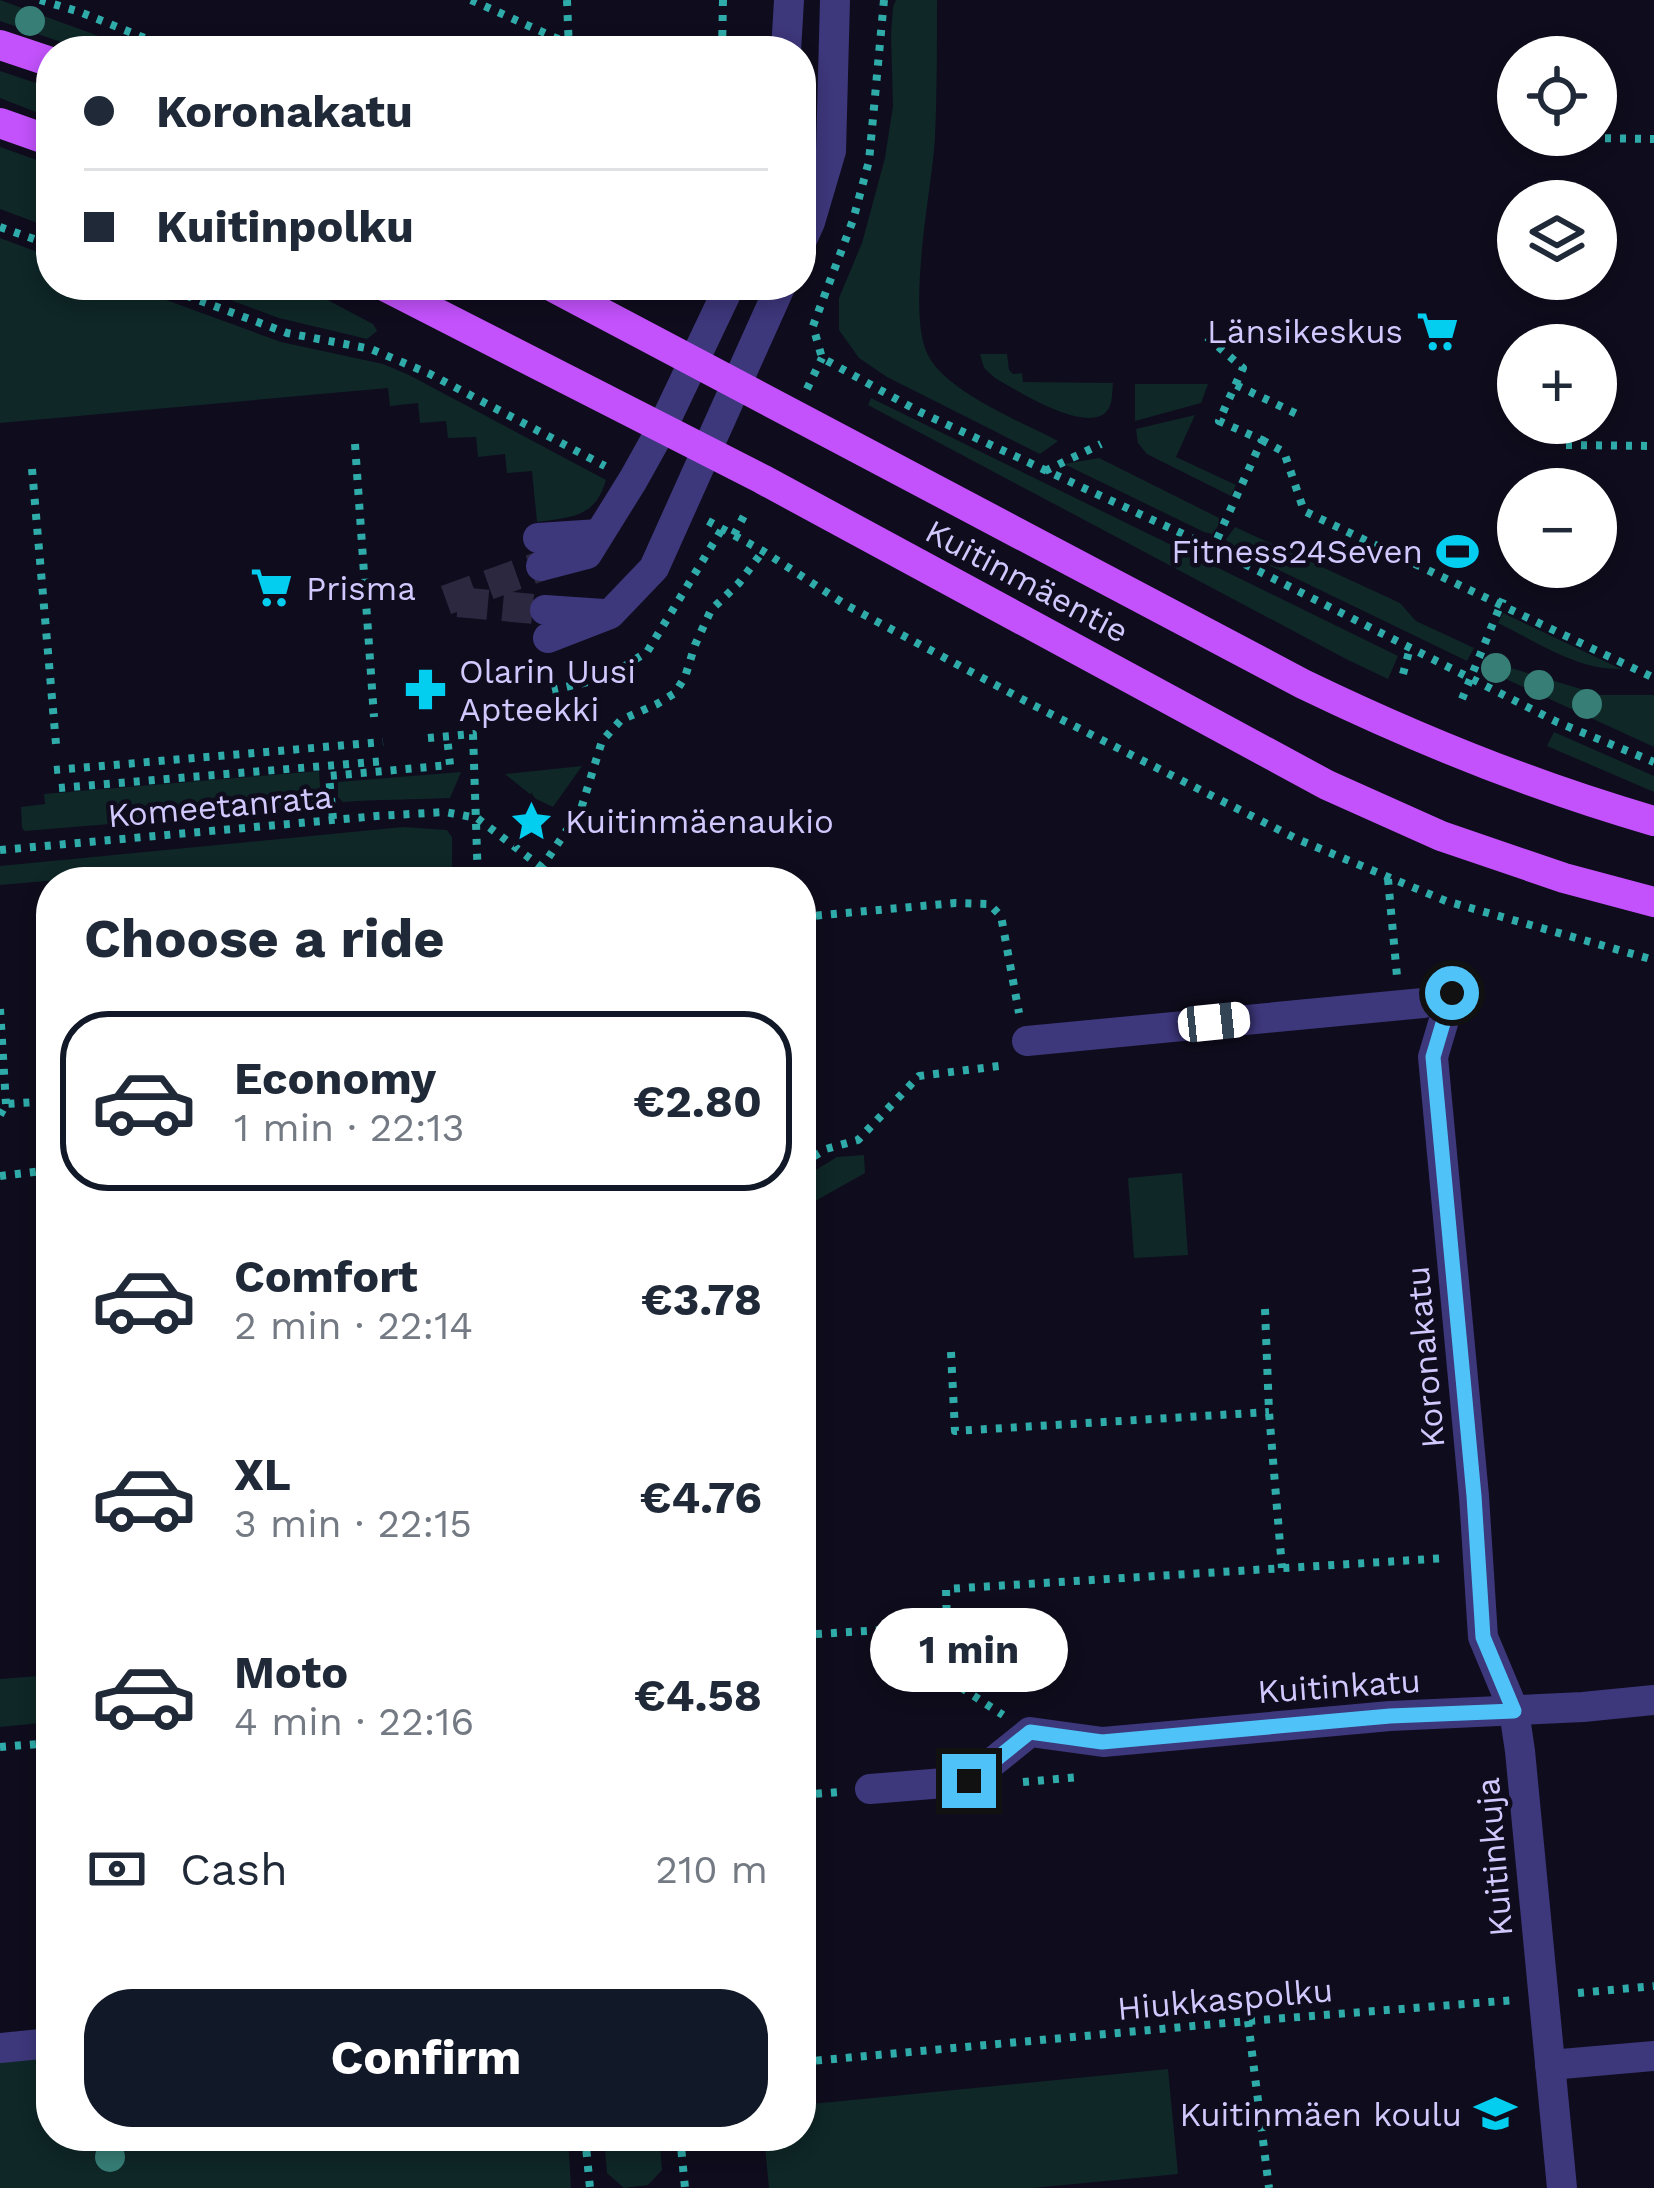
<!DOCTYPE html>
<html lang="en">
<head>
<meta charset="utf-8">
<style>
  body { margin:0; font-family:"Work Sans",sans-serif; background:#f6f6f7; color:#1f2937; height:100vh; display:flex; flex-direction:column; font-size:45px; white-space:nowrap }
  * { box-sizing:border-box; margin:0 }
  p { font-size:39px; color:#747a83 }
  .icon { flex:none; width:66px; height:66px; fill:none; stroke:currentColor; stroke-width:2; stroke-linecap:round; stroke-linejoin:round }
  .map { position:relative; flex:1; overflow:hidden }
  .panel { position:absolute; left:36px; top:867px; width:780px; height:1284px; display:flex; flex-direction:column; background:#fff; border-radius:48px; box-shadow:0 6px 18px #0003 }
  .panel>* { flex:none }
  .top-card { position:absolute; left:36px; top:36px; width:780px; height:264px; border-radius:48px; box-shadow:0 6px 18px #0003; display:grid; align-content:center; height:264px; padding:0 48px; background:#fff }
  .tools { position:absolute; left:1497px; top:36px; display:grid; gap:24px }
  .tools a { display:grid; place-items:center; width:120px; height:120px; border-radius:50%; background:#fff; box-shadow:0 6px 18px #0003; font-size:60px }
  .end { position:absolute; width:54px; height:54px; margin:-27px; border:15px solid #4fc3f7; background:#111; box-shadow:0 0 0 6px #111 }
  .from { border-radius:50% }
  .bubble { position:absolute; height:84px; border-radius:42px; background:#fff; box-shadow:0 6px 18px #0003; font-size:39px; font-weight:700; line-height:84px; text-align:center }
  .car { position:absolute; width:36px; height:72px; margin:-36px -18px; border-radius:15px; box-shadow:0 0 9px 3px #0007; background:linear-gradient(#fff 24%,#345 0 40%,#fff 0 76%,#345 0 86%,#fff 0) }
  .top-card b { display:flex; align-items:center; gap:42px; height:114px; font-size:45px }
  .top-card b+b { border-top:3px solid #e0e1e3 }
  .top-card i { width:30px; height:30px; background:#1f2937 }
  ul { padding:0; list-style:none }
  li { display:flex; align-items:center; gap:36px; height:180px; margin:0 24px 18px; padding:0 24px; border:6px solid transparent; border-radius:48px }
  li div { flex:1 }
  li b { display:block; font-size:45px }
  li em { font-style:normal; font-weight:700 }
  li.active { border-color:#111827 }
  li>.icon { width:108px; height:108px; stroke-width:1.5 }
  h2 { padding:0 48px; font-size:54px; line-height:144px }
  .pay { display:flex; align-items:center; gap:30px; height:132px; padding:0 48px; font-size:45px }
  .pay p { margin-inline-start:auto }
  .button { display:flex; gap:24px; margin-top:auto; padding:24px 48px }
  .button a { flex:1; height:138px; border-radius:48px; background:#111827; color:#fff; font-size:48px; font-weight:700; line-height:138px; text-align:center }
  .map>svg:first-child { display:block }
  .green { fill:#0f2727 }
  .lines { fill:none; stroke-linecap:round; stroke-linejoin:round }
  .minor-tunnel { stroke:#2c283f; stroke-width:30; stroke-dasharray:30 15; stroke-linecap:butt }
  .path { stroke:#2facaa; stroke-width:8; stroke-dasharray:6 9; stroke-linecap:butt }
  .minor { stroke:#3d377b; stroke-width:30 }
  .major { stroke:#c352fc; stroke-width:30 }
  .tree { fill:#377e77 }
  .route { stroke:#4fc3f7; stroke-width:15 }
  .labels { text-anchor:middle; dominant-baseline:central; stroke-width:9; stroke-linejoin:round; paint-order:stroke }
  .poi-label { font-size:33px; fill:#d1c9fe; stroke:#0f0c1d; text-anchor:end }
  .street-label { font-size:33px; fill:#d1c9fe; stroke:#0f0c1d }
</style>
</head>
<body>
<div class="map">
<svg width="1654" height="2188" viewBox="0 0 1654 2188">
  <rect width="100%" height="100%" fill="#0f0c1d"/>
  <!-- green -->
  <g class="green">
    <path d="M 0,0 L 140,51 L 87,51 L 0,21 Z"/>
    <path d="M 896,0 L 937,0 C 937,46 937,92 935,138 C 932,190 905,315 929,357 C 949,393 1022,422 1058,441 L 1040,454 L 887,377 L 859,358 L 839,330 L 839,298 L 862,243 L 885,158 L 893,106 L 891,34 L 893,7 Z"/>
    <path d="M 0,71 L 51,88 L 51,118 L 0,98 Z"/>
    <path d="M 0,147 L 51,165 L 51,228 L 0,209 Z"/>
    <path d="M 0,238 L 51,257 L 51,285 L 125,285 L 281,342 L 383,364 L 409,375 L 606,480 C 595,518 572,517 537,522 L 532,471 L 507,473 L 505,454 L 478,457 L 476,437 L 448,438 L 446,421 L 420,423 L 418,403 L 390,406 L 388,388 L 0,423 Z"/>
    <path d="M 190,285 L 299,285 L 373,324 L 377,331 L 367,339 L 279,318 Z"/>
    <path d="M 980,354 L 1007,354 L 1009,370 L 1013,374 L 1022,373 L 1023,382 L 1113,383 C 1112,392 1113,404 1107,411 C 1087,435 1016,390 995,378 L 984,368 Z"/>
    <path d="M 1135,384 L 1208,384 L 1201,403 L 1135,421 Z"/>
    <path d="M 871,398 L 1398,656 L 1388,679 L 1348,660 L 868,405 Z"/>
    <path d="M 1195,415 L 1176,457 L 1236,485 L 1231,496 L 1147,454 L 1138,443 L 1136,429 Z"/>
    <path d="M 1099,458 L 1219,518 L 1218,526 L 1212,534 L 1204,532 L 1064,464 Z"/>
    <path d="M 1235,527 L 1400,603 L 1416,621 L 1474,648 L 1467,661 L 1229,546 L 1226,539 Z"/>
    <path d="M 1503,613 L 1621,669 C 1577,670 1537,642 1498,623 Z"/>
    <path d="M 1486,658 L 1504,666 L 1601,695 L 1654,695 L 1654,747 L 1484,669 L 1483,665 Z"/>
    <path d="M 1554,732 L 1654,776 L 1654,792 L 1547,746 Z"/>
    <path d="M 582,766 L 553,807 L 536,799 L 505,774 Z"/>
    <path d="M 319,771 L 321,801 L 316,807 L 25,831 L 22,828 L 21,807 L 45,804 L 44,794 Z"/>
    <path d="M 461,772 L 450,798 C 415,800 379,799 343,802 L 338,797 L 338,782 Z"/>
    <path d="M 403,827 L 447,830 L 452,837 L 452,882 L 210,882 L 208,867 L 0,885 L 0,866 Z"/>
    <path d="M 864,1155 L 865,1173 L 801,1209 L 801,1179 L 837,1157 Z"/>
    <path d="M 1182,1173 L 1188,1255 L 1134,1258 L 1128,1178 Z"/>
    <path d="M 51,1675 L 51,1722 L 0,1727 L 0,1679 Z"/>
    <path d="M 51,2056 L 51,2136 L 568,2136 L 571,2188 L 0,2188 L 0,2060 Z"/>
    <path d="M 1168,2069 L 1178,2174 L 1033,2188 L 769,2188 L 764,2136 L 801,2136 L 801,2105 Z"/>
    <path d="M 615,2136 L 650,2136 L 660,2145 L 662,2170 L 648,2185 L 624,2188 L 607,2173 L 605,2150 Z"/>
  </g>
  <g class="lines">
    <!-- minor-tunnel -->
    <g class="minor-tunnel">
      <path d="M 446,600 L 541,566"/>
      <path d="M 458,602 L 545,610"/>
    </g>
    <!-- path -->
    <g class="path">
      <path d="M 40,0 L 80,12 L 177,51"/>
      <path d="M 471,0 L 567,43"/>
      <path d="M 567,0 L 569,51"/>
      <path d="M 884,0 L 869,161 L 853,220 L 813,326 L 822,358 L 920,412 L 1213,548 L 1557,722 L 1654,762"/>
      <path d="M 722,51 L 723,0"/>
      <path d="M 1590,138 L 1654,139"/>
      <path d="M 0,227 L 51,245"/>
      <path d="M 158,285 L 287,333 L 371,349 L 430,374 L 605,466"/>
      <path d="M 1207,337 L 1243,368 L 1219,421 L 1262,440 L 1213,548"/>
      <path d="M 1236,385 L 1299,415"/>
      <path d="M 807,389 L 822,358"/>
      <path d="M 1262,440 L 1284,452 L 1304,511 L 1654,678"/>
      <path d="M 355,444 L 374,717"/>
      <path d="M 1566,445 L 1654,446"/>
      <path d="M 32,469 L 56,744"/>
      <path d="M 1045,471 L 1101,444"/>
      <path d="M 708,521 L 763,551 L 846,605 L 1033,705 L 1297,839 L 1446,901 L 1654,960"/>
      <path d="M 734,535 L 747,510"/>
      <path d="M 1403,674 L 1410,648"/>
      <path d="M 552,690 L 606,678 L 647,652 L 722,529"/>
      <path d="M 1462,699 L 1503,599"/>
      <path d="M 428,738 L 473,734 L 478,882"/>
      <path d="M 54,770 L 383,742"/>
      <path d="M 59,788 L 384,761"/>
      <path d="M 333,819 L 329,776 L 450,765 L 447,736"/>
      <path d="M 0,850 L 377,816 L 445,812 L 477,818 L 561,882"/>
      <path d="M 1388,879 L 1397,976"/>
      <path d="M 532,882 L 581,809 L 602,741 L 621,720 L 657,704 L 675,693 L 685,677 L 695,645 L 711,610 L 739,583 L 763,551"/>
      <path d="M 801,917 L 955,903 L 989,904 L 1001,916 L 1019,1013"/>
      <path d="M 0,1009 L 6,1104"/>
      <path d="M 0,1115 L 6,1104 L 51,1101"/>
      <path d="M 801,1164 L 826,1149 L 858,1140 L 919,1076 L 1007,1065"/>
      <path d="M 0,1176 L 51,1170"/>
      <path d="M 1265,1309 L 1269,1412 L 1282,1568"/>
      <path d="M 951,1352 L 955,1431 L 1269,1412"/>
      <path d="M 947,1626 L 946,1589 L 1447,1558"/>
      <path d="M 801,1635 L 947,1626 L 960,1687 L 1003,1715"/>
      <path d="M 0,1747 L 51,1743"/>
      <path d="M 1023,1782 L 1080,1777"/>
      <path d="M 801,1795 L 839,1792"/>
      <path d="M 1578,1993 L 1654,1986"/>
      <path d="M 1248,2021 L 1269,2188"/>
      <path d="M 801,2062 L 1248,2021 L 1515,2000"/>
      <path d="M 585,2136 L 590,2188"/>
      <path d="M 680,2136 L 685,2188"/>
    </g>
    <!-- minor -->
    <g class="minor">
      <path d="M 786,51 L 789,0"/>
      <path d="M 801,242 L 810,222 L 831,151 L 835,0"/>
      <path d="M 538,538 L 599,534"/>
      <path d="M 541,566 L 587,554 L 633,480 L 662,428 L 730,285"/>
      <path d="M 545,610 L 604,614"/>
      <path d="M 548,638 L 610,614 L 654,568 L 781,285"/>
      <path d="M 1452,993 L 1433,1057 L 1474,1496 L 1483,1637 L 1514,1711 L 1520,1751 L 1562,2188"/>
      <path d="M 1027,1041 L 1423,1003 L 1452,993"/>
      <path d="M 870,1789 L 969,1781 L 1030,1732 L 1103,1742 L 1390,1716 L 1583,1707 L 1654,1700"/>
      <path d="M 0,2048 L 51,2043"/>
      <path d="M 1550,2065 L 1654,2056"/>
    </g>
    <!-- major -->
    <g class="major">
      <path d="M 0,45 L 51,62"/>
      <path d="M 0,123 L 51,141"/>
      <path d="M 382,285 L 762,479 L 1327,785 L 1441,836 L 1564,878 L 1654,902"/>
      <path d="M 549,285 L 1303,684 C 1417,739 1532,786 1654,821"/>
    </g>
  </g>
  <!-- trees -->
  <g class="tree">
    <circle cx="30" cy="21" r="15"/>
    <circle cx="1496" cy="668" r="15"/>
    <circle cx="1539" cy="685" r="15"/>
    <circle cx="1587" cy="704" r="15"/>
    <circle cx="110" cy="2157" r="15"/>
  </g>
  <g class="lines">
    <!-- route -->
    <path class="route" d="M 969,1781 L 1030,1732 L 1102,1742 L 1390,1716 L 1514,1711 L 1483,1637 L 1474,1496 L 1433,1057 L 1452,993"/>
  </g>
  <!-- icons -->
  <defs>
    <symbol id="supermarket-bare" viewBox="-9 -9 18 18"><path d="M-6-5.5h2.5l.6 2H6L4.5 2H-2.5L-4.4-4H-6ZM-1.5 3.2a1.3 1.3 0 1 0 .1 0ZM3 3.2a1.3 1.3 0 1 0 .1 0Z" fill="#04ceef" stroke="#0f0c1d" stroke-width="2.5" paint-order="stroke"/></symbol>
    <symbol id="stadium-bare" viewBox="-9 -9 18 18"><path d="M0-5a6.5 5 0 1 0 0 10a6.5 5 0 1 0 0-10ZM-3.5-1.8h7v3.6h-7Z" fill="#04ceef" stroke="#0f0c1d" stroke-width="2.5" paint-order="stroke"/></symbol>
    <symbol id="pharmacy-bare" viewBox="-9 -9 18 18"><path d="M-2-6h4v4h4v4h-4v4h-4v-4h-4v-4h4Z" fill="#04ceef" stroke="#0f0c1d" stroke-width="2.5" paint-order="stroke"/></symbol>
    <symbol id="sight-bare" viewBox="-9 -9 18 18"><path d="M0-6L1.8-2.2L6-1.7L2.9 1.2L3.7 5.4L0 3.3L-3.7 5.4L-2.9 1.2L-6-1.7L-1.8-2.2Z" fill="#04ceef" stroke="#0f0c1d" stroke-width="2.5" paint-order="stroke"/></symbol>
    <symbol id="school-bare" viewBox="-9 -9 18 18"><path d="M0-5L7-2L0 1L-7-2ZM-4 1L0 2.5L4 1V4Q0 6-4 4Z" fill="#04ceef" stroke="#0f0c1d" stroke-width="2.5" paint-order="stroke"/></symbol>
  </defs>
  <g fill-rule="evenodd">
    <use href="#supermarket-bare" x="1408" y="302" width="59" height="59"/>
    <use href="#stadium-bare" x="1428" y="522" width="59" height="59"/>
    <use href="#supermarket-bare" x="242" y="558" width="59" height="59"/>
    <use href="#pharmacy-bare" x="396" y="660" width="59" height="59"/>
    <use href="#sight-bare" x="502" y="792" width="59" height="59"/>
    <use href="#school-bare" x="1466" y="2084" width="59" height="59"/>
  </g>
  <g class="labels">
    <!-- poi labels -->
    <g class="poi-label">
      <text x="1403" y="331">Länsikeskus</text>
      <text x="1423" y="551">Fitness24Seven</text>
      <text x="306" y="588" text-anchor="start">Prisma</text>
      <text x="459" y="671" text-anchor="start">Olarin Uusi<tspan x="459" dy="38">Apteekki</tspan></text>
      <text x="565" y="821" text-anchor="start">Kuitinmäenaukio</text>
      <text x="1462" y="2114">Kuitinmäen koulu</text>
    </g>
    <!-- street labels -->
    <g class="street-label">
      <text transform="translate(1027 581) rotate(28)">Kuitinmäentie</text>
      <text transform="translate(220 806) rotate(-5)">Komeetanrata</text>
      <text transform="translate(1425 1357) rotate(-95)">Koronakatu</text>
      <text transform="translate(1339 1686) rotate(-4)">Kuitinkatu</text>
      <text transform="translate(1494 1857) rotate(-95)">Kuitinkuja</text>
      <text transform="translate(1225 1999) rotate(-5)">Hiukkaspolku</text>
    </g>
  </g>
</svg>
<div class="tools">
<a><svg class="icon" aria-label="locate" viewBox="0 0 24 24"><circle cx="12" cy="12" r="6"/><path d="M12 2v4M12 18v4M2 12h4M18 12h4"/></svg></a>
<a><svg class="icon" aria-label="layers" viewBox="0 0 24 24"><path d="M12 4l9 5-9 5-9-5zM3 14l9 5 9-5"/></svg></a>
<a>+</a>
<a>−</a>
</div>
<i class="end from" style="left:1452px;top:993px"></i>
<i class="end" style="left:969px;top:1781px"></i>
<div class="bubble" style="left:870px;top:1608px;width:198px">1 min</div>
<i class="car" style="left:1214px;top:1022px;rotate:84deg"></i>
<div class="top-card">
<b><i class="from"></i>Koronakatu</b>
<b><i></i>Kuitinpolku</b>
</div>
<section class="panel">
<h2>Choose a ride</h2>
<ul>
<li class="active"><svg class="icon" aria-label="car" viewBox="0 0 24 24"><path d="M5 17H2v-5l4-1 3-4h7l3 4 3 1v5h-3M9 17h6M6 11h13"/><circle cx="7" cy="17" r="2"/><circle cx="17" cy="17" r="2"/></svg><div><b>Economy</b><p>1 min · 22:13</p></div><em>€2.80</em></li>
<li><svg class="icon" aria-label="car" viewBox="0 0 24 24"><path d="M5 17H2v-5l4-1 3-4h7l3 4 3 1v5h-3M9 17h6M6 11h13"/><circle cx="7" cy="17" r="2"/><circle cx="17" cy="17" r="2"/></svg><div><b>Comfort</b><p>2 min · 22:14</p></div><em>€3.78</em></li>
<li><svg class="icon" aria-label="car" viewBox="0 0 24 24"><path d="M5 17H2v-5l4-1 3-4h7l3 4 3 1v5h-3M9 17h6M6 11h13"/><circle cx="7" cy="17" r="2"/><circle cx="17" cy="17" r="2"/></svg><div><b>XL</b><p>3 min · 22:15</p></div><em>€4.76</em></li>
<li><svg class="icon" aria-label="car" viewBox="0 0 24 24"><path d="M5 17H2v-5l4-1 3-4h7l3 4 3 1v5h-3M9 17h6M6 11h13"/><circle cx="7" cy="17" r="2"/><circle cx="17" cy="17" r="2"/></svg><div><b>Moto</b><p>4 min · 22:16</p></div><em>€4.58</em></li>
</ul>
<div class="pay"><svg class="icon" aria-label="cash" viewBox="0 0 24 24"><path d="M3 7h18v10H3z"/><circle cx="12" cy="12" r="2"/></svg>Cash<p>210 m</p></div>
<div class="button"><a>Confirm</a></div>
</section>
</div>
</body>
</html>
